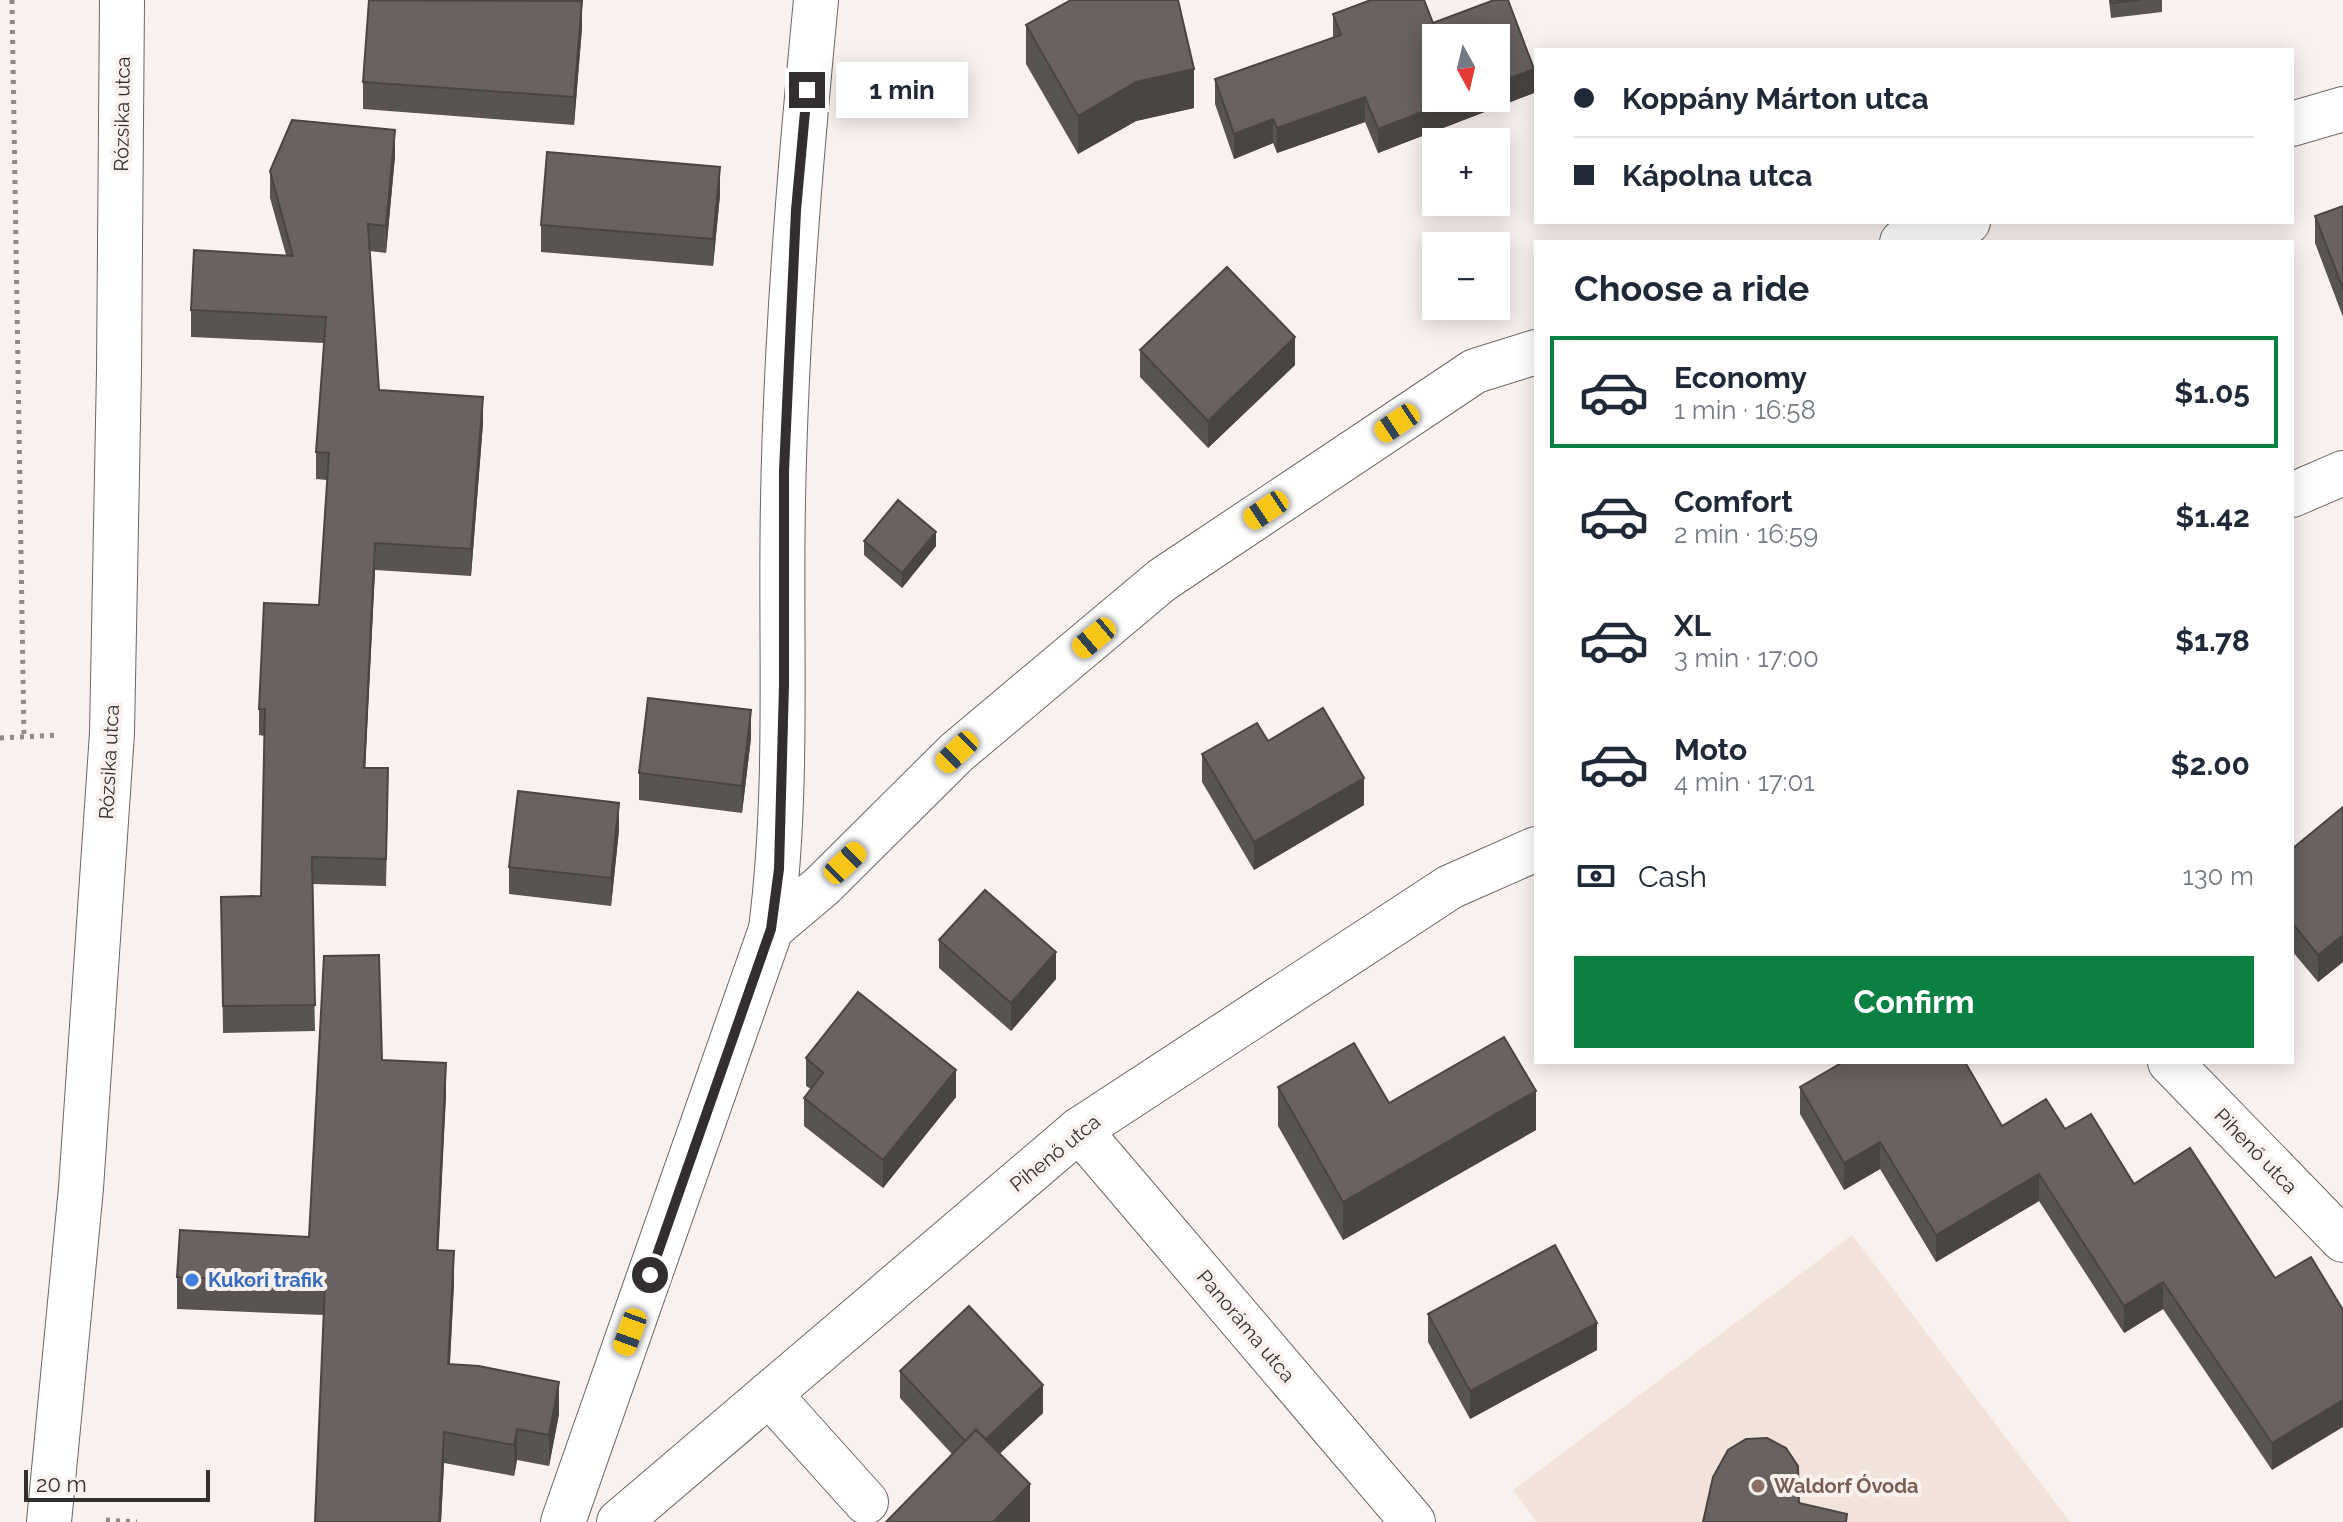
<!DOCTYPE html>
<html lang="en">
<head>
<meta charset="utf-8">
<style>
  body { margin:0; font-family:Raleway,sans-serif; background:#f6f6f7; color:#1f2937; height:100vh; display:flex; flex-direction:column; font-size:30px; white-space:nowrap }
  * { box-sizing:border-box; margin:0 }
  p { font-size:26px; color:#747a83 }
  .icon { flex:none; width:44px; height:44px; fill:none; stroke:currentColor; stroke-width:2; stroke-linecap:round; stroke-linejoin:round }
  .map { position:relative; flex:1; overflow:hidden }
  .details { position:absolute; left:1534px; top:240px; width:760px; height:824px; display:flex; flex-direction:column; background:#fff; border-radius:0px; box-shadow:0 4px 20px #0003 }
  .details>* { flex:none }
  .banner { position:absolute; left:1534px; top:48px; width:760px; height:176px; border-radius:0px; box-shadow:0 4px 20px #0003; display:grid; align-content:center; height:176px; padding:0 40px; background:#fff }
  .needle { width:52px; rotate:172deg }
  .tools { position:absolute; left:1422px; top:24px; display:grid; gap:16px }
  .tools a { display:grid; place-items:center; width:88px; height:88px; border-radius:0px; background:#fff; box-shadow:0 4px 20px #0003; font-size:40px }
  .scale { position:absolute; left:24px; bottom:20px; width:186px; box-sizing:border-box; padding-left:8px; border:4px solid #322f2e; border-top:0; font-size:22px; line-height:28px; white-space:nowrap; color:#322f2e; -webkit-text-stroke:6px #f9f1ed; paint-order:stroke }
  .end { position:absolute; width:36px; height:36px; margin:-18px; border:10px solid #322f2e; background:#fff; box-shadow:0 0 0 4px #fff }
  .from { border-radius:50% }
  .bubble { position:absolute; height:56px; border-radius:0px; background:#fff; box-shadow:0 4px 20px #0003; font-size:26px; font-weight:700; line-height:56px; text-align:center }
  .car { position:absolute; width:24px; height:48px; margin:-24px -12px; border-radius:10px; box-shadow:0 0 6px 2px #0007; background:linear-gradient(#f5c518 24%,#345 0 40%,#f5c518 0 76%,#345 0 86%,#f5c518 0) }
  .banner b { display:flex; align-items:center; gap:28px; height:76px; font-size:30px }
  .banner b+b { border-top:2px solid #e0e1e3 }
  .banner i { width:20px; height:20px; background:#1f2937 }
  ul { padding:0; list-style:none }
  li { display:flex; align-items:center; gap:24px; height:112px; margin:0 16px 12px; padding:0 24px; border:4px solid transparent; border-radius:0px }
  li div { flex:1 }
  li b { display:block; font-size:30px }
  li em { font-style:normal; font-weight:700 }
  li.on { border-color:#0b8043 }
  li>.icon { width:72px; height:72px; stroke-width:1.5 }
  h2 { padding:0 40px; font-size:36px; line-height:96px }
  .pay { display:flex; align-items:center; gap:20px; height:88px; padding:0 40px; font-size:30px }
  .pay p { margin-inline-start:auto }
  .action { display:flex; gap:16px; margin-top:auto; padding:16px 40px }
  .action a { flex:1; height:92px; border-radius:0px; background:#0b8043; color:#fff; font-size:32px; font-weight:700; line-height:92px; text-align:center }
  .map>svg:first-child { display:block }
  .built { fill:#f2e3da }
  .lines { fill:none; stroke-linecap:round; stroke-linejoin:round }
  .minor-casing { stroke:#6c6562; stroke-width:46 }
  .major-casing { stroke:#6c6562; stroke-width:46 }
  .path { stroke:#8f8a88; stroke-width:5; stroke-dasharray:4 6; stroke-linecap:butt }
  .minor { stroke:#fff; stroke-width:44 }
  .major { stroke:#fff; stroke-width:44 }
  .wall { fill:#5a5451 }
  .shaded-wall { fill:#4a4542 }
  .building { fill:#69625e; stroke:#4a4542; stroke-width:2 }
  .route { stroke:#322f2e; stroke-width:10 }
  .shop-dot { fill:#3f7fe0; stroke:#f9f1ed; stroke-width:3 }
  .education-dot { fill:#8d6e63; stroke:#f9f1ed; stroke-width:3 }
  .labels { text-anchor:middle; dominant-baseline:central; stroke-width:8; stroke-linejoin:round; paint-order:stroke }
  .street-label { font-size:20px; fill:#322f2e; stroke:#f9f1ed }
  .shop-label { font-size:20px; font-weight:bold; fill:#366cbe; stroke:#f9f1ed; text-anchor:start }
  .education-label { font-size:20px; font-weight:bold; fill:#785e54; stroke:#f9f1ed; text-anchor:start }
</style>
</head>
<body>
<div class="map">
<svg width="2343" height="1522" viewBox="0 0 2343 1522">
  <rect width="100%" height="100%" fill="#f9f1ed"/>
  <!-- built -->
  <path class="built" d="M 1852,1235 L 2070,1522 L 1537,1522 L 1513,1490 Z"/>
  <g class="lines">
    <defs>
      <g id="minor">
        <path d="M 2292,124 L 2343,109"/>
        <path d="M 1902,242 L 1968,222"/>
        <path d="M 2292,495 L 2343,473"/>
        <path d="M 771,929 C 789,787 780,644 783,501 C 786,333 800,167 816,0"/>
        <path d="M 2170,1062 L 2343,1240"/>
        <path d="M 1079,1130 L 1413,1522"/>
        <path d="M 769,1394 L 866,1502"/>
        <path d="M 563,1522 L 771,929 L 822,886 L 957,752 L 1162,580 L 1475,371 L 1536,352"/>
        <path d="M 619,1522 L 1079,1130 L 1450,887 L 1536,849"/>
      </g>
      <path id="major" d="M 49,1522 L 81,1188 L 112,733 L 119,370 L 122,0"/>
    </defs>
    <!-- minor casing -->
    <use href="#minor" class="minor-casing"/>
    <!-- major casing -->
    <use href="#major" class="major-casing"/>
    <!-- path -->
    <g class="path">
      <path d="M 12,0 L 24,737"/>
      <path d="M 0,738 L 59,735"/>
      <path d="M 106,1520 L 137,1522"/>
    </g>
    <!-- minor -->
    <use href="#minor" class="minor"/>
    <!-- major -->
    <use href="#major" class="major"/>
  </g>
  <!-- wall -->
  <g class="wall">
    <path d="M 2109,0 L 2162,0 L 2162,12 L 2111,18 Z"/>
    <path d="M 1333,14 L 1433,23 L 1534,93 L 1378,153 L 1365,122 L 1277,153 L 1273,143 L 1234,159 L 1215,104 L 1215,79 L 1333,38 Z"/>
    <path d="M 1026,25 L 1194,108 L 1136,121 L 1078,154 L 1026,64 Z"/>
    <path d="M 582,28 L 574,125 L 363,109 L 363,82 Z"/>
    <path d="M 395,156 L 386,253 L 370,251 L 379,390 L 483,423 L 471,576 L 375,570 L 365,768 L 388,795 L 386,886 L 312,884 L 315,1031 L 223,1033 L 221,897 L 261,896 L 264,736 L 259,735 L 259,709 L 319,605 L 327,480 L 316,479 L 316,452 L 324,343 L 191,337 L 191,310 L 286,255 L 270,198 L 270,171 Z"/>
    <path d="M 720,195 L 713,266 L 541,252 L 541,225 Z"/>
    <path d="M 2343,206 L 2343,317 L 2315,243 L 2315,216 Z"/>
    <path d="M 1140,350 L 1295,365 L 1208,448 L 1140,377 Z"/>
    <path d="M 864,541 L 936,546 L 902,588 L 864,555 Z"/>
    <path d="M 751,738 L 742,813 L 639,800 L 639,773 Z"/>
    <path d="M 1202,754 L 1364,805 L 1254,870 L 1202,782 Z"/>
    <path d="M 2343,807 L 2343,962 L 2318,982 L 2292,951 L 2292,849 Z"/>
    <path d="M 619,830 L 611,906 L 509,894 L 509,867 Z"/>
    <path d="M 939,940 L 1056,979 L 1011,1031 L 939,968 Z"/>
    <path d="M 806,1058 L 956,1097 L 883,1188 L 804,1126 L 804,1098 L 811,1089 L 806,1086 Z"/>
    <path d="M 382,1060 L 446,1094 L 438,1250 L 454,1283 L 450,1364 L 559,1414 L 549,1466 L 517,1460 L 514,1476 L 444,1463 L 441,1522 L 315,1522 L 324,1315 L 177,1309 L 177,1277 L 309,1237 Z"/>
    <path d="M 1278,1087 L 1389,1103 L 1536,1130 L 1343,1240 L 1278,1126 Z"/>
    <path d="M 1800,1087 L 2002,1126 L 2065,1129 L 2134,1184 L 2275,1278 L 2272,1470 L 2163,1309 L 2124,1333 L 2039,1201 L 1936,1262 L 1880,1169 L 1844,1190 L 1800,1114 Z"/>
    <path d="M 1428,1314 L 1597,1350 L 1470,1419 L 1428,1342 Z"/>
    <path d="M 900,1371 L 1043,1413 L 1000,1453 L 1030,1522 L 952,1454 L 900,1398 Z"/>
  </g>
  <!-- shaded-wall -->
  <g class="shaded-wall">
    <path d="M 582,1 L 582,28 L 574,125 L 574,97 Z"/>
    <path d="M 1194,69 L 1194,108 L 1136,121 L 1078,154 L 1078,116 L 1136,82 Z"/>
    <path d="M 1534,69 L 1534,93 L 1378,153 L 1378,129 L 1458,98 L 1496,98 L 1496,83 Z"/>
    <path d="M 1365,97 L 1365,122 L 1277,153 L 1277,128 Z"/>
    <path d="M 1273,119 L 1273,143 L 1234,159 L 1234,134 Z"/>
    <path d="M 395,130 L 395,156 L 386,253 L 386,226 Z"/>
    <path d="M 720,167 L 720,195 L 713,266 L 713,239 Z"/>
    <path d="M 1295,337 L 1295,365 L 1208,448 L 1208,421 Z"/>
    <path d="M 483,397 L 483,423 L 471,576 L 471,549 Z"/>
    <path d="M 936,532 L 936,546 L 902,588 L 902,573 Z"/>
    <path d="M 375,543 L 375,570 L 364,794 L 364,768 Z"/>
    <path d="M 751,710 L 751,738 L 742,813 L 742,786 Z"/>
    <path d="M 1364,778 L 1364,805 L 1254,870 L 1254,842 Z"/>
    <path d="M 619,803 L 619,830 L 611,906 L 611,878 Z"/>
    <path d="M 2343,935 L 2343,962 L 2318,982 L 2318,955 Z"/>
    <path d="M 1056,952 L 1056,979 L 1011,1031 L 1011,1003 Z"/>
    <path d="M 446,1063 L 446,1094 L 437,1282 L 437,1250 Z"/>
    <path d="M 956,1070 L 956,1097 L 883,1188 L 883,1160 Z"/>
    <path d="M 1536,1091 L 1536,1130 L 1343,1240 L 1343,1202 Z"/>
    <path d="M 1880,1142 L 1880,1169 L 1844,1190 L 1844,1163 Z"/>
    <path d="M 2039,1174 L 2039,1201 L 1936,1262 L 1936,1235 Z"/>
    <path d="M 454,1251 L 454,1283 L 448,1396 L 448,1364 Z"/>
    <path d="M 2163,1282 L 2163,1309 L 2124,1333 L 2124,1306 Z"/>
    <path d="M 1597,1323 L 1597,1350 L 1470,1419 L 1470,1391 Z"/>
    <path d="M 559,1382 L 559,1414 L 549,1466 L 549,1435 Z"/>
    <path d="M 1043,1385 L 1043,1413 L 974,1478 L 974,1450 Z"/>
    <path d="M 2343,1400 L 2343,1427 L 2272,1470 L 2272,1443 Z"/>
    <path d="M 517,1429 L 517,1460 L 514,1476 L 514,1445 Z"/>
    <path d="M 444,1432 L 444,1463 L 441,1522 L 439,1522 Z"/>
    <path d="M 1030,1484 L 1030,1522 L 993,1522 Z"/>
  </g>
  <!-- building -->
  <g class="building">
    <path d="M 369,0 L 582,1 L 574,97 L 363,82 Z"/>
    <path d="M 1071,0 L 1178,0 L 1194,69 L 1136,82 L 1078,116 L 1026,25 Z"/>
    <path d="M 1371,0 L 1424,0 L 1433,23 L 1494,0 L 1508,0 L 1534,69 L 1496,83 L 1496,38 L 1436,38 L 1436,98 L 1458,98 L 1378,129 L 1365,97 L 1277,128 L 1273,119 L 1234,134 L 1215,79 L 1341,35 L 1333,14 Z"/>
    <path d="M 2110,0 L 2140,0 L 2111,3 Z"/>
    <path d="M 292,120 L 395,130 L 386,226 L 368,224 L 379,390 L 483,397 L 471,549 L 375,543 L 364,768 L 388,768 L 386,859 L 312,857 L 315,1005 L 223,1006 L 221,897 L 261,896 L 265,709 L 259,709 L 264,603 L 319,605 L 329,453 L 316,452 L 326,317 L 191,310 L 194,250 L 293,256 L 270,171 Z"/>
    <path d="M 547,152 L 720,167 L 713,239 L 541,225 Z"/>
    <path d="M 2343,206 L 2343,289 L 2315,216 Z"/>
    <path d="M 1227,267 L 1295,337 L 1208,421 L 1140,350 Z"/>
    <path d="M 898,500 L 936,532 L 902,573 L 864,541 Z"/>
    <path d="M 648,698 L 751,710 L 742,786 L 639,773 Z"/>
    <path d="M 1323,708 L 1364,778 L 1254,842 L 1202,754 L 1257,723 L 1268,741 Z"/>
    <path d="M 518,791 L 619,803 L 611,878 L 509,867 Z"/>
    <path d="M 2343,807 L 2343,935 L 2318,955 L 2292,923 L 2292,849 Z"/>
    <path d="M 985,890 L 1056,952 L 1011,1003 L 939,940 Z"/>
    <path d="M 379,955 L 382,1060 L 446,1063 L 437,1250 L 454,1251 L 448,1364 L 479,1366 L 559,1382 L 549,1435 L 517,1429 L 514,1445 L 444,1432 L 439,1522 L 315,1522 L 325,1283 L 177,1277 L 180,1230 L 309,1237 L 324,956 Z"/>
    <path d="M 858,992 L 956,1070 L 883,1160 L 804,1098 L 823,1073 L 806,1058 Z"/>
    <path d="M 1504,1037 L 1536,1091 L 1343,1202 L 1278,1087 L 1354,1043 L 1389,1103 Z"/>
    <path d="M 1843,1062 L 1965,1062 L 2002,1126 L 2046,1099 L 2065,1129 L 2091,1114 L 2134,1184 L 2190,1148 L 2275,1278 L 2311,1257 L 2343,1310 L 2343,1400 L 2272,1443 L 2163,1282 L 2124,1306 L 2039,1174 L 1936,1235 L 1880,1142 L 1844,1163 L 1800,1087 Z"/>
    <path d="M 1555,1245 L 1597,1323 L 1470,1391 L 1428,1314 Z"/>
    <path d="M 969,1306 L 1043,1385 L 986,1439 L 976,1430 L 965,1441 L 900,1371 Z"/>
    <path d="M 976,1430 L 1030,1484 L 993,1522 L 886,1522 Z"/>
    <path d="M 1767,1438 L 1786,1448 L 1798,1466 L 1799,1503 L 1847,1514 L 1846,1522 L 1703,1522 L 1713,1477 L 1728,1450 L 1746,1439 Z"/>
  </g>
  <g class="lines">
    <!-- route -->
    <path class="route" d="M 650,1275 L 771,929 L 779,869 L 784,685 L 784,471 L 796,210 L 807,90"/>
  </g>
  <!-- markers -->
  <circle class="shop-dot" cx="192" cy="1280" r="8"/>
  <circle class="education-dot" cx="1758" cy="1486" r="8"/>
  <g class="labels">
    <!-- street labels -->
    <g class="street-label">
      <text transform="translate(122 114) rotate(-89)">Rózsika utca</text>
      <text transform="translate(109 762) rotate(-87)">Rózsika utca</text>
      <text transform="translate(2256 1151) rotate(46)">Pihenő utca</text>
      <text transform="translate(1055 1153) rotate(-39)">Pihenő utca</text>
      <text transform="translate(1246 1326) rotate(50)">Panoráma utca</text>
    </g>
    <!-- shop labels -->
    <g class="shop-label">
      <text x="208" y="1280">Kukori trafik</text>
    </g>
    <!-- education labels -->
    <g class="education-label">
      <text x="1774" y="1486">Waldorf Óvoda</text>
    </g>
  </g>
</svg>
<div class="tools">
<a><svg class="needle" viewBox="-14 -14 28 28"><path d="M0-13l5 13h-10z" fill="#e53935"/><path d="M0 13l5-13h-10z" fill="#747a83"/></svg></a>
<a>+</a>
<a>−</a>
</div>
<div class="scale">20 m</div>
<i class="end from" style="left:650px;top:1275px"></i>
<i class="end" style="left:807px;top:90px"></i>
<div class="bubble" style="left:836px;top:62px;width:132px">1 min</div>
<i class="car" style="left:1397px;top:423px;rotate:236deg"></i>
<i class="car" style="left:1266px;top:510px;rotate:236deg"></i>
<i class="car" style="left:1094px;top:638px;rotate:230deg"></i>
<i class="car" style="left:957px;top:752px;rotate:226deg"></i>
<i class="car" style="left:845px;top:863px;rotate:46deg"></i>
<i class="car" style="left:630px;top:1332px;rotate:200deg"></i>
<div class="banner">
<b><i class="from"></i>Koppány Márton utca</b>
<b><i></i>Kápolna utca</b>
</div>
<section class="details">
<h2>Choose a ride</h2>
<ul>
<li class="on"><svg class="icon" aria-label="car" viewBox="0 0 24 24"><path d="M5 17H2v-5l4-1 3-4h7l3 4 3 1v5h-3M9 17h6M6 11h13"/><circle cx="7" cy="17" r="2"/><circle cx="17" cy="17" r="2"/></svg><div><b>Economy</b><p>1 min · 16:58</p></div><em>$1.05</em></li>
<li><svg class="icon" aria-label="car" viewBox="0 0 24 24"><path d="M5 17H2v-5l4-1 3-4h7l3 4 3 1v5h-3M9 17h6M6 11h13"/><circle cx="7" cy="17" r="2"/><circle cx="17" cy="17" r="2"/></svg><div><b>Comfort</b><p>2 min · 16:59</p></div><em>$1.42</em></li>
<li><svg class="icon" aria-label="car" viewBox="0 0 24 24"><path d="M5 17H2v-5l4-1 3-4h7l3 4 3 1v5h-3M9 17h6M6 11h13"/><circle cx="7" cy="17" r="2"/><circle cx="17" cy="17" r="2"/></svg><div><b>XL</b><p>3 min · 17:00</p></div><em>$1.78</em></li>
<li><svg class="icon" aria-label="car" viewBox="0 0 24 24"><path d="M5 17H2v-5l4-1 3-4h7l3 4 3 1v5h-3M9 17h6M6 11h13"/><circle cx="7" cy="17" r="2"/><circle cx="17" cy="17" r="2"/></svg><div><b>Moto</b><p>4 min · 17:01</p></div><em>$2.00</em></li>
</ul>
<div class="pay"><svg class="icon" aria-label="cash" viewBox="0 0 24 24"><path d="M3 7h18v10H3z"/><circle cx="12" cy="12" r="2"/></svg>Cash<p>130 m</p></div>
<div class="action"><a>Confirm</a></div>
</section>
</div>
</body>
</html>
